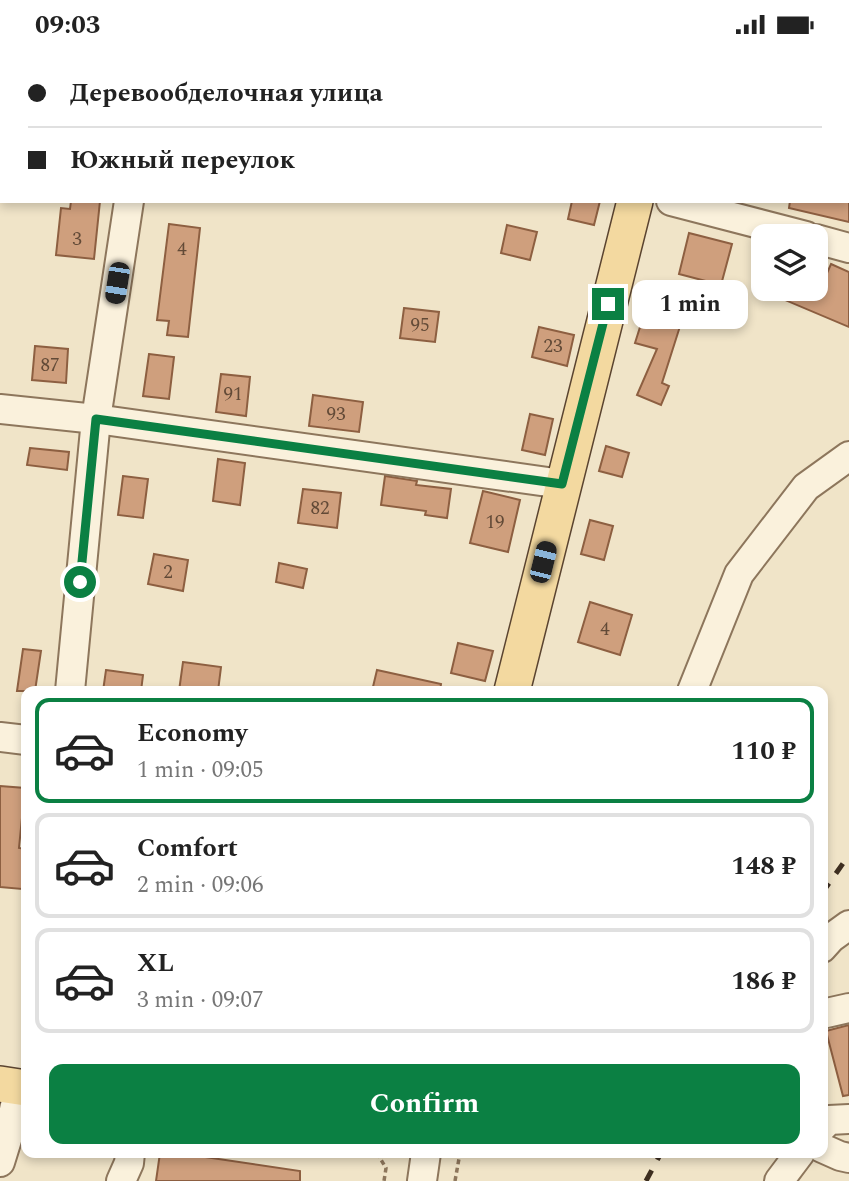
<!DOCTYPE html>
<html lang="en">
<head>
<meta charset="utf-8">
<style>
  body { margin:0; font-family:Spectral,serif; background:#f6f6f6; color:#222; height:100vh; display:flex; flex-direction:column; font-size:26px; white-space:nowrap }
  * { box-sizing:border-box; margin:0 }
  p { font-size:23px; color:#767676 }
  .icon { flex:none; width:38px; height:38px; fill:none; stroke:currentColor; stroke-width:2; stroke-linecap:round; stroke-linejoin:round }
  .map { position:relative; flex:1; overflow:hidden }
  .side { position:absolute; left:21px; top:637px; width:807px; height:472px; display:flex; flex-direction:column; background:#fff; border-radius:14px; box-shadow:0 4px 10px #0003 }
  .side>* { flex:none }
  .top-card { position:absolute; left:0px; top:0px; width:850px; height:154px; box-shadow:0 4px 10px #0003; display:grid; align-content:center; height:154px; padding:0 28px; background:#fff }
  .buttons { position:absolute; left:751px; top:175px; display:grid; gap:14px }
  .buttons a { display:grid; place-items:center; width:77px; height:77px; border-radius:14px; background:#fff; box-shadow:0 4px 10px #0003; font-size:35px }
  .end { position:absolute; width:32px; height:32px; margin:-16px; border:9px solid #0b8043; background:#fff; box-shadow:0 0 0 4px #fff }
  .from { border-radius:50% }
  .bubble { position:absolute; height:49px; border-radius:14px; background:#fff; box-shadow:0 4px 10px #0003; font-size:23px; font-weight:700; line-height:49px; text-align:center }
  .car { position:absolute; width:21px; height:42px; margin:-21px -10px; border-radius:9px; box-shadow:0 0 5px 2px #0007; background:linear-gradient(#222 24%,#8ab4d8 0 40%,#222 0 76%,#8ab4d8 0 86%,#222 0) }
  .top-card b { display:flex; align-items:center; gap:24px; height:66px; font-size:26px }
  .top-card b+b { border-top:2px solid #e0e0e0 }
  .top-card i { width:18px; height:18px; background:#222 }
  ul { padding:12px 0 0; list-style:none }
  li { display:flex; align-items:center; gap:21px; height:105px; margin:0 14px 10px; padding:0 14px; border:4px solid #e0e0e0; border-radius:14px }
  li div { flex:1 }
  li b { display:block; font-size:26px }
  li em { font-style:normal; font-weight:700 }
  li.on { border-color:#0b8043 }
  li>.icon { width:63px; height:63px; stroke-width:1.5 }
  .primary-button { display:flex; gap:14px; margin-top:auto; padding:14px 28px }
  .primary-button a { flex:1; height:80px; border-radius:14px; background:#0b8043; color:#fff; font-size:28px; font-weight:700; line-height:80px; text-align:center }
  .status { display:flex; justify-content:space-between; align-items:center; height:49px; padding:0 35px; background:#fff; direction:ltr }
  .status svg { height:19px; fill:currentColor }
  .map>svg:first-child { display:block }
  .building { fill:#cf9f7d; stroke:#8d5f41; stroke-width:2 }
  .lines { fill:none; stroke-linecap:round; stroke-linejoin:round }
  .minor-casing { stroke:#8d765c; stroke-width:32 }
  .major-casing { stroke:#5b4430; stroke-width:38 }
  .path { stroke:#8d765c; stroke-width:3.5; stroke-dasharray:5 3.5; stroke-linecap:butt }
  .minor { stroke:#faf1dc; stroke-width:28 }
  .major { stroke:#f3d9a0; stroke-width:35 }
  .rail { stroke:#3d2e20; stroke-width:5; stroke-dasharray:12 12; stroke-linecap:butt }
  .route { stroke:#0b8043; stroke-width:9 }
  .labels { text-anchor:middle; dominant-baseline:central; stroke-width:6; stroke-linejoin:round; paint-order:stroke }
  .number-label { font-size:19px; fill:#624a37 }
</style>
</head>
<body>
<div class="status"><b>09:03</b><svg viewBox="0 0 49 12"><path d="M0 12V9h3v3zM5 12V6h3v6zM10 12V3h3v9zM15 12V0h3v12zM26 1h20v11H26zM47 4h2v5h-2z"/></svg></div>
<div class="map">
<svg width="849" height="1132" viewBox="0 0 849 1132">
  <rect width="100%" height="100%" fill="#f0e4c8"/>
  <!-- building -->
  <g class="building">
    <path d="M 71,152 L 100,152 L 94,210 L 56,206 L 61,159 L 70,160 Z"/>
    <path d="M 572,152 L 600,152 L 594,176 L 568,170 Z"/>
    <path d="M 790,152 L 849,152 L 849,173 L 789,159 Z"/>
    <path d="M 169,175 L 200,179 L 188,288 L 167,286 L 169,272 L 157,271 Z"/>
    <path d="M 507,176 L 537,183 L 530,211 L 501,204 Z"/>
    <path d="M 689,184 L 732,195 L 721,236 L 679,225 Z"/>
    <path d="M 831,215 L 849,223 L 849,278 L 759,240 L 820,240 Z"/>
    <path d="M 404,259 L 439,263 L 435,293 L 400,289 Z"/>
    <path d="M 646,259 L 682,271 L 662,334 L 669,337 L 661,356 L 637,346 L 657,300 L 635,294 Z"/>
    <path d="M 539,278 L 574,286 L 567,317 L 532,308 Z"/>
    <path d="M 35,297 L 68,300 L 66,334 L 32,331 Z"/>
    <path d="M 149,305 L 174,308 L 169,350 L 143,347 Z"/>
    <path d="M 221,325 L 250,328 L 246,367 L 216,363 Z"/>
    <path d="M 313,346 L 363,353 L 359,383 L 309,377 Z"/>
    <path d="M 530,365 L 553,370 L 545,406 L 522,401 Z"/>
    <path d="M 606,397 L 629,404 L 622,428 L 599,422 Z"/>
    <path d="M 30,399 L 69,403 L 67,421 L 27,416 Z"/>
    <path d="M 218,410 L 245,414 L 240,456 L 213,452 Z"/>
    <path d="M 123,427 L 148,430 L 143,469 L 118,466 Z"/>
    <path d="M 385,427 L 417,432 L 416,436 L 451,440 L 447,469 L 425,466 L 426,462 L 381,456 Z"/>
    <path d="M 303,440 L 341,444 L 337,479 L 298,474 Z"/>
    <path d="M 483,442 L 520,451 L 508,503 L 470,494 Z"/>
    <path d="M 590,471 L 613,477 L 604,511 L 581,505 Z"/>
    <path d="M 154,505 L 188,511 L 183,542 L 148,535 Z"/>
    <path d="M 279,514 L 307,520 L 303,539 L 276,533 Z"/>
    <path d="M 590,553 L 632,566 L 620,606 L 578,593 Z"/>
    <path d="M 458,594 L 493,602 L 485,632 L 451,624 Z"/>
    <path d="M 23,600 L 41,602 L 35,642 L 17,642 Z"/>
    <path d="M 183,613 L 221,618 L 218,642 L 179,642 Z"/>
    <path d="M 106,621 L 143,626 L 141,642 L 103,642 Z"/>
    <path d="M 377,621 L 441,635 L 440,642 L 372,642 Z"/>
    <path d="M 0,737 L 25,739 L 19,799 L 26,800 L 22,840 L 0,838 Z"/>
    <path d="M 849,976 L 849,1046 L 843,1047 L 826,982 Z"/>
    <path d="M 160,1104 L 178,1104 L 300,1122 L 300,1132 L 156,1132 Z"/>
  </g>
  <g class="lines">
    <defs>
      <g id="minor">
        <path d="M 410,0 L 425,2"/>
        <path d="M 152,2 L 152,0"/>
        <path d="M 671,152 L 806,187"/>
        <path d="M 816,190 L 849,199"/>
        <path d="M 0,360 L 96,370 L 562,435"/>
        <path d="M 70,642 L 96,370 L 129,152"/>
        <path d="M 692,642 L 739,525 L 806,438 L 849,407"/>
        <path d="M 0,688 L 26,691"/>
        <path d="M 822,899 L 831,889 L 849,876"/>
        <path d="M 822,965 L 849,959"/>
        <path d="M 822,1078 L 829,1071 L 849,1070"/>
        <path d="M 822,1099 L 840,1107 L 849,1109"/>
        <path d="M 0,1113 L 9,1084 L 19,1038"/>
        <path d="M 121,1132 L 129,1114 L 130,1104"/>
        <path d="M 422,1132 L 426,1104"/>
        <path d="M 779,1132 L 800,1104"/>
      </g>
      <g id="major">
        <path d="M 674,2 L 675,0"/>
        <path d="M 512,642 L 635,152"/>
        <path d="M 0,1035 L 26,1039"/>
      </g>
    </defs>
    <!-- minor casing -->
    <use href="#minor" class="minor-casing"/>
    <!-- major casing -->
    <use href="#major" class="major-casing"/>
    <!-- path -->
    <g class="path">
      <path d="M 377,1104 L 386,1119 L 384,1132"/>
      <path d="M 455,1132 L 460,1104"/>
    </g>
    <!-- minor -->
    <use href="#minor" class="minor"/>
    <!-- major -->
    <use href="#major" class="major"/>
    <!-- rail -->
    <g class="rail">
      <path d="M 822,844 L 849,806"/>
      <path d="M 646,1132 L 661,1104"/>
    </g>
  </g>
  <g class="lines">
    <!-- route -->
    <path class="route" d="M 80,533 L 96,370 L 562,435 L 608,255"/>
  </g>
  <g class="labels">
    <!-- number labels -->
    <g class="number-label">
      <text x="77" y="190">3</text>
      <text x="182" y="200">4</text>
      <text x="420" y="276">95</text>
      <text x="553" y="297">23</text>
      <text x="50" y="316">87</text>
      <text x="233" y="345">91</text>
      <text x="336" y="365">93</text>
      <text x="320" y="459">82</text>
      <text x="495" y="473">19</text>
      <text x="168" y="523">2</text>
      <text x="605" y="580">4</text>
    </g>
  </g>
</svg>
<div class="buttons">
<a><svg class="icon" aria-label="layers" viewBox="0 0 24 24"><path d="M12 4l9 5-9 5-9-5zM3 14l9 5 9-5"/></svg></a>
</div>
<i class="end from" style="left:80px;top:533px"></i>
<i class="end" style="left:608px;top:255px"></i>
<div class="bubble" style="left:632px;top:231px;width:116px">1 min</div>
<i class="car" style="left:117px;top:234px;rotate:189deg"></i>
<i class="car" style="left:543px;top:513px;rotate:14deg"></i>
<div class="top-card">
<b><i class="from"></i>Деревообделочная улица</b>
<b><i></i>Южный переулок</b>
</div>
<section class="side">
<ul>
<li class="on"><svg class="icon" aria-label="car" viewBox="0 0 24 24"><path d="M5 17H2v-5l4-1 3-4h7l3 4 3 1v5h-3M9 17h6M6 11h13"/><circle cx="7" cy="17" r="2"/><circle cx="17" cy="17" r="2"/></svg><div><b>Economy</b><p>1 min · 09:05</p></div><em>110 ₽</em></li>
<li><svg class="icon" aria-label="car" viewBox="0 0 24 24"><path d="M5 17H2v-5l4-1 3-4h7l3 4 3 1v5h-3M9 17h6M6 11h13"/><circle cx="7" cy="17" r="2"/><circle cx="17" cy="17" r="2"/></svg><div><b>Comfort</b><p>2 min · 09:06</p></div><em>148 ₽</em></li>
<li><svg class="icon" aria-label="car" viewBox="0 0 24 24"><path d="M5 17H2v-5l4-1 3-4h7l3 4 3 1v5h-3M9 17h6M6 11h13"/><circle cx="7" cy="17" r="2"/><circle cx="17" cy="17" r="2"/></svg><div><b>XL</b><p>3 min · 09:07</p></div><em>186 ₽</em></li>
</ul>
<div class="primary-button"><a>Confirm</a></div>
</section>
</div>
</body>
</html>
